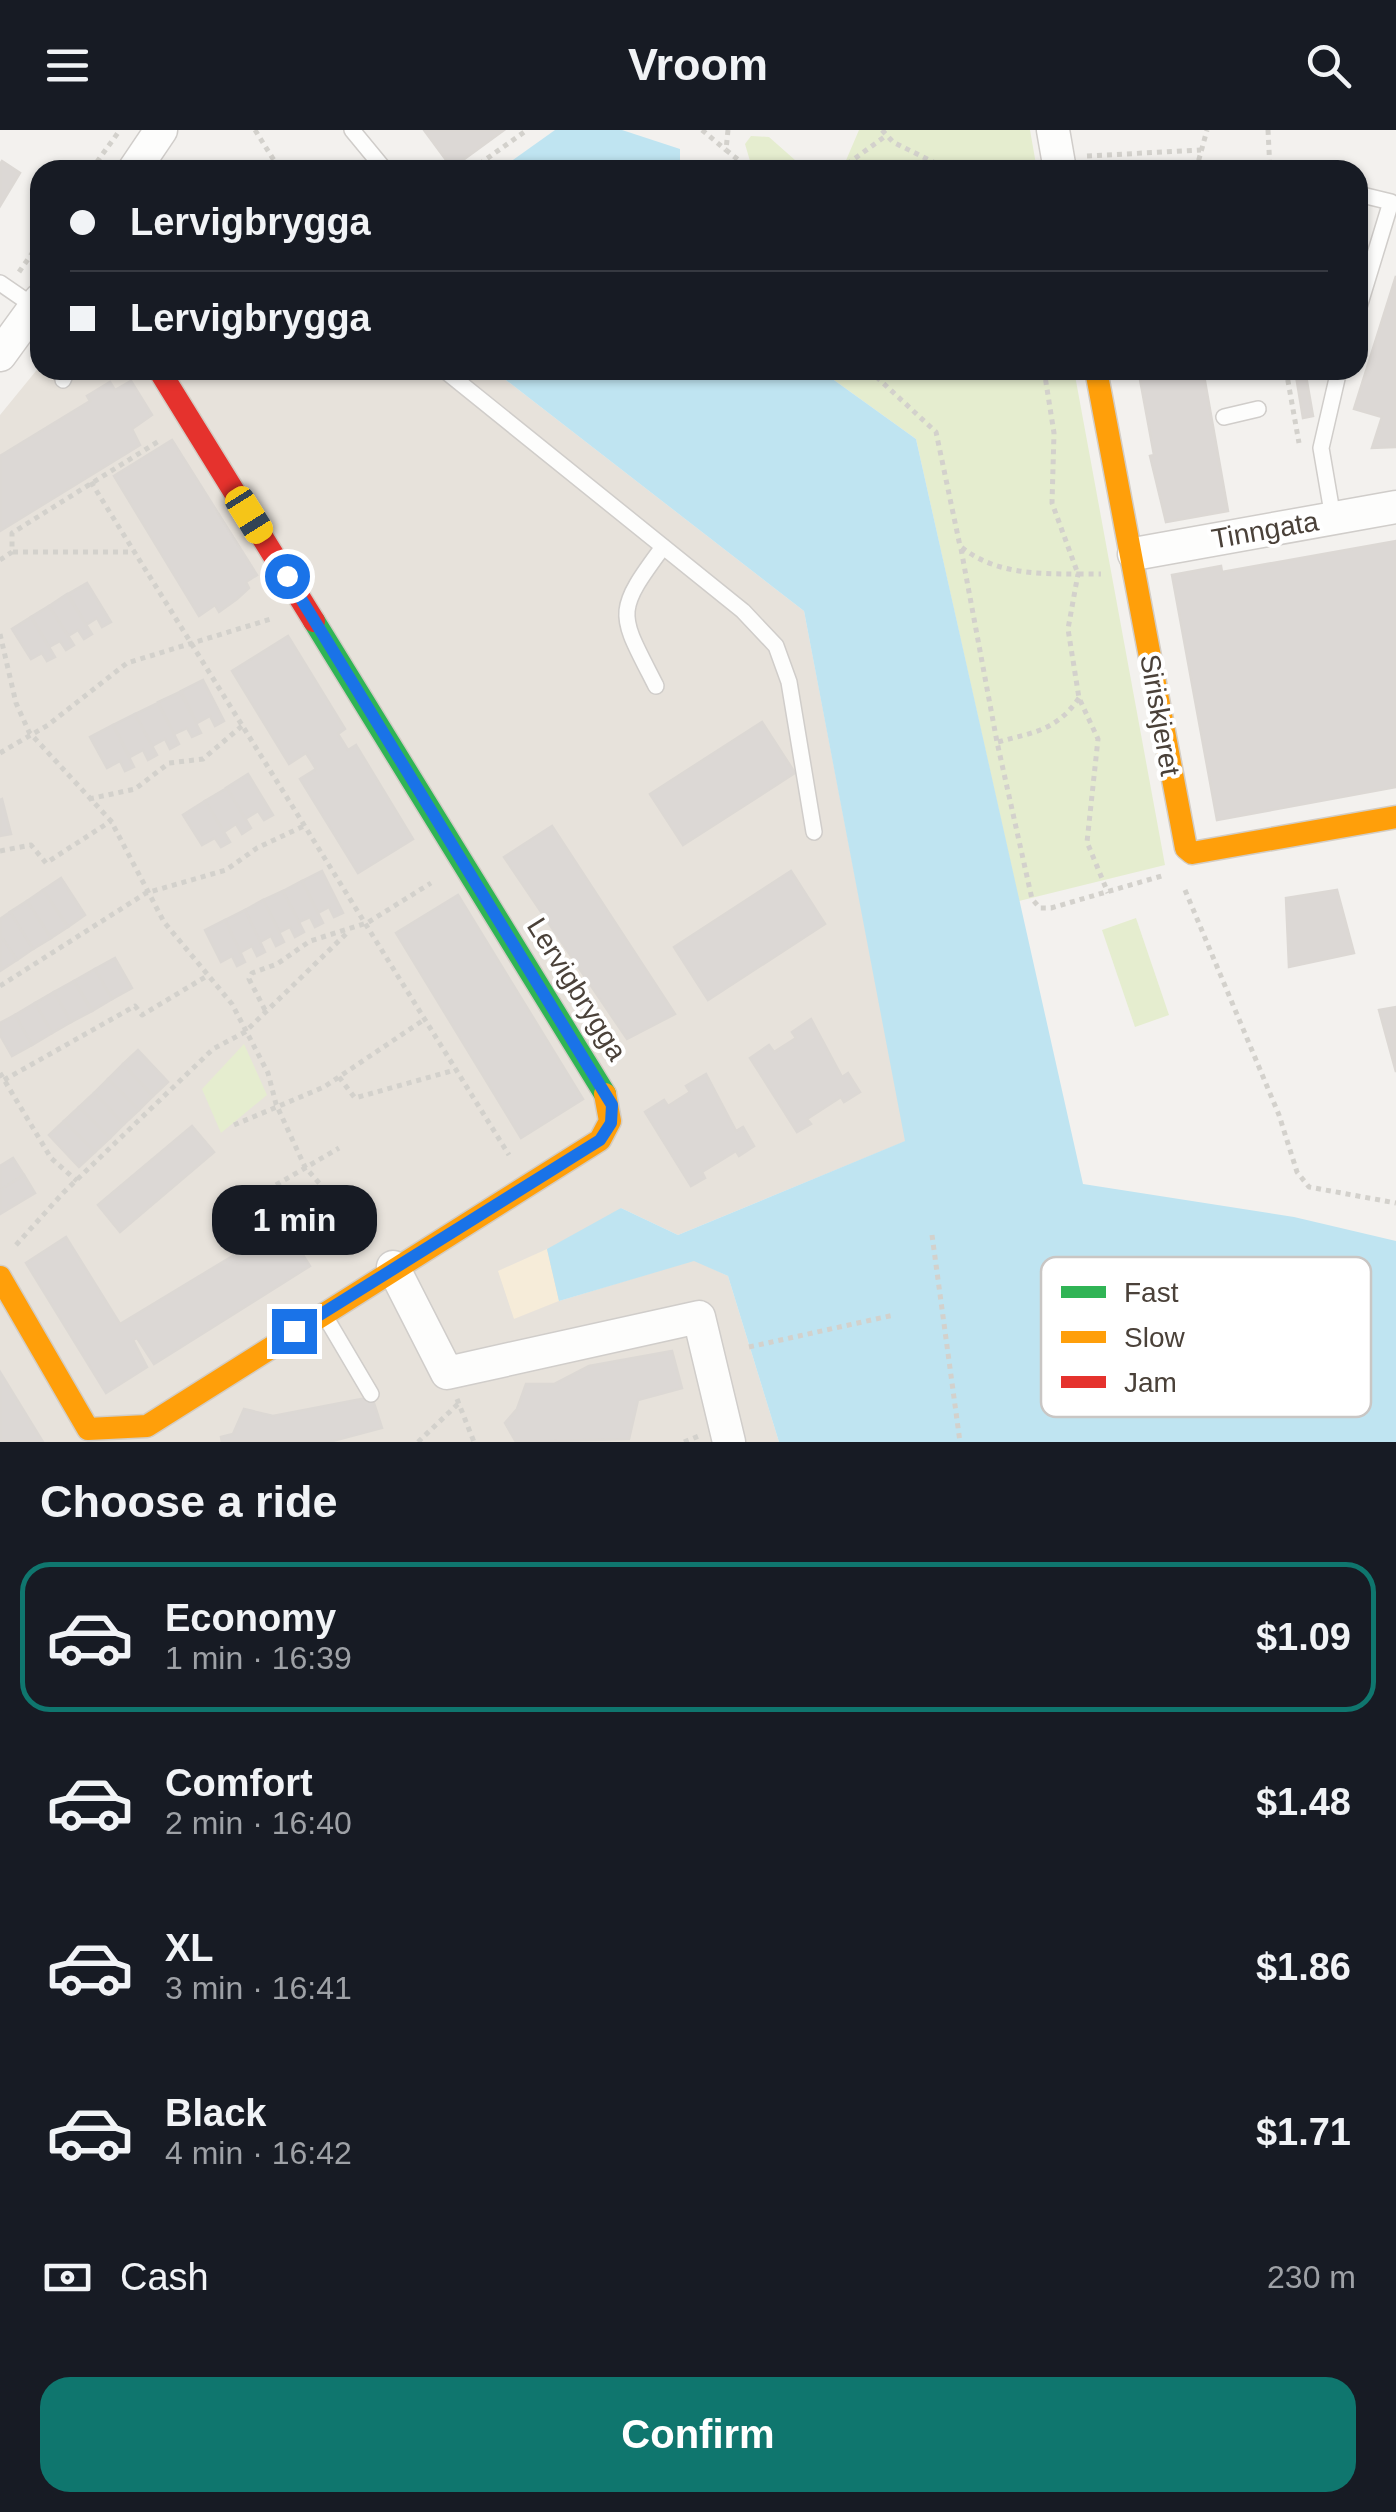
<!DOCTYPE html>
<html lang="en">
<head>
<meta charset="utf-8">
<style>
  body { margin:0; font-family:Helvetica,sans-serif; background:#20242c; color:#f1f3f6; height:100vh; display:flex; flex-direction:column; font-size:38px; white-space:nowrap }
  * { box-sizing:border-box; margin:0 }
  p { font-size:32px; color:#9ea1a6 }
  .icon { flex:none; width:55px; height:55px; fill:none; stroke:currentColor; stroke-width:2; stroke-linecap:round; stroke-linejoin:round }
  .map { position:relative; height:1312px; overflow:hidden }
  .details { display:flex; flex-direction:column; background:#171b24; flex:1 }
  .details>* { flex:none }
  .banner { position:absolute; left:30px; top:30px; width:1338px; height:220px; border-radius:30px; box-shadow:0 2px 8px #0004; display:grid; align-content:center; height:220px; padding:0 40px; background:#171b24 }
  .end { position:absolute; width:45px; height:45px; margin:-22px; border:12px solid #1a73e8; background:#fff; box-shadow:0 0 0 5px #fff }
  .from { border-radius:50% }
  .bubble { position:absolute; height:70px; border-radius:30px; background:#171b24; box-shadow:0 2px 8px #0004; font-size:32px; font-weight:700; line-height:70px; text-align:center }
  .car { position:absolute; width:30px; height:60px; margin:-30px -15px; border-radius:12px; box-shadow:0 0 8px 2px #0007; background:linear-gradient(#f5c518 24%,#345 0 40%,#f5c518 0 76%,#345 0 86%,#f5c518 0) }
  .banner b { display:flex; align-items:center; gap:35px; height:95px; font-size:38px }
  .banner b+b { border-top:2px solid #363941 }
  .banner i { width:25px; height:25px; background:#f1f3f6 }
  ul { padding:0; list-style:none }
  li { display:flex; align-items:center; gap:30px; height:150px; margin:0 20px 15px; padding:0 20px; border:5px solid transparent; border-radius:30px }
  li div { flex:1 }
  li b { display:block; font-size:38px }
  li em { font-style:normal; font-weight:700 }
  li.on { border-color:#0f766e }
  li>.icon { width:90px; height:90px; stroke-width:1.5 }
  h2 { padding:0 40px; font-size:45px; line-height:120px }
  .pay { display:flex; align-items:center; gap:25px; height:110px; padding:0 40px; font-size:38px }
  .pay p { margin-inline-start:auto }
  .button { display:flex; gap:20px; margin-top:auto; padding:20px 40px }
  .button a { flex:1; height:115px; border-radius:30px; background:#0f766e; color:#fff; font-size:40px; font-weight:700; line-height:115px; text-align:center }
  header { display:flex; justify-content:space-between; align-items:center; height:130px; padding:0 40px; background:#171b24; font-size:45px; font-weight:700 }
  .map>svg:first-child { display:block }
  .residential { fill:#e7e2db }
  .green { fill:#e5edcf }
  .sand { fill:#f6ecd9 }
  .water { fill:#bfe4f1 }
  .building { fill:#dcd8d5; stroke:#dcd8d4; stroke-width:2.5 }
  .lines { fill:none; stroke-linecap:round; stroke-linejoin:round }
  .lane-casing { stroke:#d0cdca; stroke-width:18 }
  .street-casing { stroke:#d0cdca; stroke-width:35 }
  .fast-casing { stroke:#d3cdc5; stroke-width:25 }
  .slow-casing { stroke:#d3cdc5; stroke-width:25 }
  .jam-casing { stroke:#d3cdc5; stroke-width:25 }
  .path { stroke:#d3d1cc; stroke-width:5; stroke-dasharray:5 5; stroke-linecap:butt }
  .lane { stroke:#fdfdfc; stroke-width:15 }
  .street { stroke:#fdfdfc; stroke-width:32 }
  .fast { stroke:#30b455; stroke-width:22 }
  .slow { stroke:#ff9f0a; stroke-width:22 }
  .jam { stroke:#e5322d; stroke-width:22 }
  .route { stroke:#1a73e8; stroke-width:12 }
  .labels { text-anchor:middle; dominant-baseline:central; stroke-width:8; stroke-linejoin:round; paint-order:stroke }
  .street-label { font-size:28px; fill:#4a4139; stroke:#fff }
  .key { fill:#fff; stroke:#c9c6c4; stroke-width:2.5 }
  .key-label { font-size:28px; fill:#4a4139 }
</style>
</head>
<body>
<header><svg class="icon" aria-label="menu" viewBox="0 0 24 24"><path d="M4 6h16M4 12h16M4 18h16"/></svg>Vroom<svg class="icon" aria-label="search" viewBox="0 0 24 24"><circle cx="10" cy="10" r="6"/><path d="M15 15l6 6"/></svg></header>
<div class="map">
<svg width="1396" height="1312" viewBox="0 0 1396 1312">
  <rect width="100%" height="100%" fill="#f3f1ee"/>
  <!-- residential -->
  <path class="residential" d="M 40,236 L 40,240 L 493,240 L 804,481 L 906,1011 L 678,1105 L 621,1078 L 559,1171 L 694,1130 L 728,1146 L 779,1312 L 0,1312 L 0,285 Z"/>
  <!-- green -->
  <g class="green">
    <path d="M 859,0 L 1030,0 L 1037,40 L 745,40 L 750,31 L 745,14 L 751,6 L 769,7 L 795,30 L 844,35 Z"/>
    <path d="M 820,240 L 1074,240 L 1165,735 L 1019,771 L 916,309 Z"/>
    <path d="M 1136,788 L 1169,885 L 1135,897 L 1102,800 Z"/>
    <path d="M 244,914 L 267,965 L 221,1003 L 202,959 Z"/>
  </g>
  <!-- sand -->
  <path class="sand" d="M 547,1119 L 559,1171 L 514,1189 L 498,1141 Z"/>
  <!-- water -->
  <g class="water">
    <path d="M 555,0 L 622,0 L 680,19 L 680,40 L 499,40 Z"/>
    <path d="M 493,240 L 820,240 L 916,309 L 1083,1054 L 1294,1087 L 1396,1111 L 1396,1312 L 779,1312 L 728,1146 L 694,1131 L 559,1171 L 547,1119 L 621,1078 L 678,1105 L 905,1011 L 804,481 Z"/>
  </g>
  <!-- building -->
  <g class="building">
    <path d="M 424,0 L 504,0 L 452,38 Z"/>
    <path d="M 2,31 L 20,43 L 0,76 L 0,34 Z"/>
    <path d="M 1396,146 L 1396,317 L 1372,318 L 1382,287 L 1354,279 Z"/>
    <path d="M 1160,240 L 1203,240 L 1228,381 L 1166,392 L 1150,326 L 1154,325 L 1139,244 Z"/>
    <path d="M 1295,240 L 1305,240 L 1313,286 L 1303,288 Z"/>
    <path d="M 131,251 L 152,285 L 132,299 L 140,315 L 0,401 L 0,326 L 90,271 L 87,266 L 110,252 L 115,260 Z"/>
    <path d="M 172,310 L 257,445 L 246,452 L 249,458 L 237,469 L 219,482 L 215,475 L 199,486 L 114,346 Z"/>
    <path d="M 1396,411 L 1396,657 L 1217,690 L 1172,445 L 1221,436 L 1222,442 Z"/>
    <path d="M 87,453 L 111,492 L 102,497 L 97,488 L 86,495 L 68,464 Z"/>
    <path d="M 67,464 L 92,504 L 84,509 L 78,500 L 68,506 L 49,476 Z"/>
    <path d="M 49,476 L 74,515 L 66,520 L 60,511 L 49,517 L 31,487 Z"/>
    <path d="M 31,487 L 55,527 L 47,531 L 42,523 L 31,529 L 12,499 Z"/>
    <path d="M 288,506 L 345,599 L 338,604 L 348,620 L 356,615 L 413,709 L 358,743 L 300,649 L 316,639 L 306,623 L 289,634 L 232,541 Z"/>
    <path d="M 203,550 L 224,591 L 215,596 L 210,586 L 197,593 L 181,561 Z"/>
    <path d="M 180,562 L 201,603 L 192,607 L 187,598 L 174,604 L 158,572 Z"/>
    <path d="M 158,573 L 179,614 L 170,619 L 165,609 L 152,616 L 135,584 Z"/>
    <path d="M 135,584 L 157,625 L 148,630 L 143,620 L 130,627 L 113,595 Z"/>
    <path d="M 762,592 L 795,643 L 683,715 L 650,664 Z"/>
    <path d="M 113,595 L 134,637 L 125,641 L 120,631 L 107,638 L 90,607 Z"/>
    <path d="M 248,644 L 273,685 L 264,690 L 258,681 L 245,689 L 226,658 Z"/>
    <path d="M 227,658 L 251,698 L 242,704 L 236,694 L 224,702 L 205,671 Z"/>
    <path d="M 2,669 L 11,704 L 0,706 L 0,670 Z"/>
    <path d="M 205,671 L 230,712 L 221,717 L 215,708 L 202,715 L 183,685 Z"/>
    <path d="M 552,696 L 675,884 L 627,909 L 504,727 Z"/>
    <path d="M 322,741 L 343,783 L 334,787 L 329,777 L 318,783 L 302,751 Z"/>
    <path d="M 791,741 L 825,794 L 708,870 L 674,817 Z"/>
    <path d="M 61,748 L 85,785 L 68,797 L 43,760 Z"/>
    <path d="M 302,751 L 323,793 L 315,797 L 310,787 L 299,792 L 283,761 Z"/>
    <path d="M 43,760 L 68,797 L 51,808 L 27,771 Z"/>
    <path d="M 1337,760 L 1354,823 L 1289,837 L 1286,768 Z"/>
    <path d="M 283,761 L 304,802 L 295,807 L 290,797 L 280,802 L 263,770 Z"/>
    <path d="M 458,765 L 583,969 L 521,1008 L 396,803 Z"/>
    <path d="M 263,770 L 284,812 L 276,816 L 271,806 L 260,812 L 245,780 Z"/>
    <path d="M 27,771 L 51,808 L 33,819 L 10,782 Z"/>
    <path d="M 245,780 L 265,822 L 257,826 L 252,816 L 241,822 L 225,790 Z"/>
    <path d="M 10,782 L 33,819 L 17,830 L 0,805 L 0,789 Z"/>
    <path d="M 225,790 L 245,832 L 237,836 L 232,826 L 221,832 L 205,800 Z"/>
    <path d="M 0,805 L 17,830 L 0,841 Z"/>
    <path d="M 115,828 L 132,858 L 112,869 L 95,839 Z"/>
    <path d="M 95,839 L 112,869 L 92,881 L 74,851 Z"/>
    <path d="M 74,851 L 92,881 L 71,892 L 54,862 Z"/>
    <path d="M 54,862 L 71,892 L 52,903 L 35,873 Z"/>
    <path d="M 35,873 L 52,903 L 32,915 L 15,885 Z"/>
    <path d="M 1396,877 L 1396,942 L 1379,880 Z"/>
    <path d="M 15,885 L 32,915 L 12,926 L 0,905 L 0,893 Z"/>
    <path d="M 811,889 L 842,947 L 848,943 L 860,962 L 844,972 L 841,967 L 807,989 L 811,994 L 797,1002 L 750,928 L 769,915 L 774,922 L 796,908 L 792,902 Z"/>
    <path d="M 138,920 L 168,952 L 153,966 L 123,934 Z"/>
    <path d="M 123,934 L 153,966 L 139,980 L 108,949 Z"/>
    <path d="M 706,944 L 736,1001 L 743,997 L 754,1016 L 739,1026 L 736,1021 L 702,1042 L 705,1048 L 691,1056 L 645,982 L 664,970 L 668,976 L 690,962 L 686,956 Z"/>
    <path d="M 108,949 L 139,980 L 124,994 L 94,963 Z"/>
    <path d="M 94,963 L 124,994 L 110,1008 L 79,977 Z"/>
    <path d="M 79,977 L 110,1008 L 95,1022 L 64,991 Z"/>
    <path d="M 64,991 L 95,1022 L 79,1037 L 49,1005 Z"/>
    <path d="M 192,996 L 214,1022 L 120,1102 L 98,1075 Z"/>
    <path d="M 13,1028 L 24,1045 L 0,1060 L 0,1036 Z"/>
    <path d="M 24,1045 L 35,1063 L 0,1084 L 0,1060 Z"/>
    <path d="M 284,1095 L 310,1136 L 154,1234 L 137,1208 L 133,1210 L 147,1237 L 106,1263 L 26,1133 L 66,1107 L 120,1194 Z"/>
    <path d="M 672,1221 L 682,1258 L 638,1270 L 629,1309 L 516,1312 L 505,1293 L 517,1279 L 526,1254 L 554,1254 L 589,1236 Z"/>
    <path d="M 0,1242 L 43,1312 L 0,1312 Z"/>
    <path d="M 372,1267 L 382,1298 L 329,1312 L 222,1312 L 221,1307 L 233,1304 L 244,1279 L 273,1286 Z"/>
  </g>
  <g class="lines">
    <defs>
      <g id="lane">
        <path d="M 352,0 L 385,40"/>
        <path d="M 1358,64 L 1391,72 L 1358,180"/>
        <path d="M 0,153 L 35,177"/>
        <path d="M 444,240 L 743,481 L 776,516 L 789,552 L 814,702"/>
        <path d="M 63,250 L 67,240"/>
        <path d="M 1224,287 L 1258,279"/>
        <path d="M 1333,388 L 1321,318 L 1339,240"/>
        <path d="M 656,556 C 619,483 613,484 663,417"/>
        <path d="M 325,1186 L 371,1264"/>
      </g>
      <g id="street">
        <path d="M 1053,0 L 1060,40"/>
        <path d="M 134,40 L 161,0"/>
        <path d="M 0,225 L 40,170"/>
        <path d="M 1134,424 L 1396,377"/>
        <path d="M 393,1137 L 447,1243 L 699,1187 L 729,1312"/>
      </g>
      <path id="fast" d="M 314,491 L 605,964"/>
      <g id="slow">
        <path d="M 1096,240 L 1186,718 L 1192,723 L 1396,687"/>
        <path d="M 0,1147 L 88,1299 L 147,1296 L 600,1010 L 610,991 L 605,964"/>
      </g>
      <path id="jam" d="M 159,240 L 314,491"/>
    </defs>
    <!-- lane casing -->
    <use href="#lane" class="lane-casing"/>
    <!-- street casing -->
    <use href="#street" class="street-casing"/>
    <!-- fast casing -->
    <use href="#fast" class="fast-casing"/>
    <!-- slow casing -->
    <use href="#slow" class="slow-casing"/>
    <!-- jam casing -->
    <use href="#jam" class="jam-casing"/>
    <!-- path -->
    <g class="path">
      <path d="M 255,0 L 280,40"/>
      <path d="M 702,0 L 726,20"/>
      <path d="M 728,0 L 726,20 L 751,40"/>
      <path d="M 882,0 L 893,12 L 949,40"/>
      <path d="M 1268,0 L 1270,40"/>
      <path d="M 1087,26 L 1201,20"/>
      <path d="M 91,40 L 120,0"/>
      <path d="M 471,40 L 527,0"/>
      <path d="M 839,40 L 887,5"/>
      <path d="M 1196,40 L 1207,0"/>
      <path d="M 19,142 L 40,112"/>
      <path d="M 869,240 L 936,302 L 960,416 C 994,444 1037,444 1078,444 L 1068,499 L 1079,568 L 1098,609 L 1087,712 L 1108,763"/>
      <path d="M 1044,240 L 1054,303 L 1052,373 L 1078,444 L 1101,444"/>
      <path d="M 1286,240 L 1299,313"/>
      <path d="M 91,352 L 509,1025"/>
      <path d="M 961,419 L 997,612 L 1032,769 L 1040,778 L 1051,778 L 1165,745"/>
      <path d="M 13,422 L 135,422"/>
      <path d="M 0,430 L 12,422 L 12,403 L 159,311"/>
      <path d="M 0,504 L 16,573 L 29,602 L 111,691 L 164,792 L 232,874 L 268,943 L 276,974 L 305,1037 L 370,1111"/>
      <path d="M 998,612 C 1034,602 1056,601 1079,568"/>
      <path d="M 0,623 L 48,595 L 127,533 L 271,489"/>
      <path d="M 89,669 L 135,659 L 169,633 L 203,629 L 243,595"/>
      <path d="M 0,721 L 31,715 L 46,733 L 111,691"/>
      <path d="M 1185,760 L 1279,985 L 1297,1042 L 1309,1057 L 1396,1073"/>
      <path d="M 0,856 L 146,763 L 226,740 L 257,718 L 306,695"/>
      <path d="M 265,880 L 249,849 L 252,843 L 277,834 L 310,811 L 367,793 L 431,753"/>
      <path d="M 0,943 L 51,1028 L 77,1051"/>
      <path d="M 339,947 L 355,968 L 455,940"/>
      <path d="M 4,950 L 135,876 L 142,885 L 207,846"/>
      <path d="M 234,995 L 324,957 L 425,889"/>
      <path d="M 276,1055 L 339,1018"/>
      <path d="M 932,1105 L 960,1312"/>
      <path d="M 16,1115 L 63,1063 L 213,919 L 245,902 L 349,801"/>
      <path d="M 749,1217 L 894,1185"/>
      <path d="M 457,1269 L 474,1312"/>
      <path d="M 418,1312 L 459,1273"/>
      <path d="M 684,1312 L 699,1306"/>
    </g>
    <!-- lane -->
    <use href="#lane" class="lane"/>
    <!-- street -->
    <use href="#street" class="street"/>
    <!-- fast -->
    <use href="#fast" class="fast"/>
    <!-- slow -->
    <use href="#slow" class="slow"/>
    <!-- jam -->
    <use href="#jam" class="jam"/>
  </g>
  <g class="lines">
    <!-- route -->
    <path class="route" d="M 287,446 L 612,975 L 611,993 L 600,1010 L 294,1201"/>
  </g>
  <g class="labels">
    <!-- street labels -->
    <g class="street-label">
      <text transform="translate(1265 400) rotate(-10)">Tinngata</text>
      <text transform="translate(1160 585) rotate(80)">Siriskjeret</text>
      <text transform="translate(577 859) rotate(58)">Lervigbrygga</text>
    </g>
  </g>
  <!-- legend -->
  <rect x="1041" y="1127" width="330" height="160" rx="15" class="key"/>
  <rect x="1061" y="1156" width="45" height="12" fill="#30b455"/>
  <rect x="1061" y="1201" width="45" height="12" fill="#ff9f0a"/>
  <rect x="1061" y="1246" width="45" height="12" fill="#e5322d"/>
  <g class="key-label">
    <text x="1124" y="1172">Fast</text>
    <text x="1124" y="1217">Slow</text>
    <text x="1124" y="1262">Jam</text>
  </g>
</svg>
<i class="end from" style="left:287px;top:446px"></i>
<i class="end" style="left:294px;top:1201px"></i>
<div class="bubble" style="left:212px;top:1055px;width:165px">1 min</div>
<i class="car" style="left:249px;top:385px;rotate:148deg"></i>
<div class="banner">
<b><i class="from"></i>Lervigbrygga</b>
<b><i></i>Lervigbrygga</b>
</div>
</div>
<section class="details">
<h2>Choose a ride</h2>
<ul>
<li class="on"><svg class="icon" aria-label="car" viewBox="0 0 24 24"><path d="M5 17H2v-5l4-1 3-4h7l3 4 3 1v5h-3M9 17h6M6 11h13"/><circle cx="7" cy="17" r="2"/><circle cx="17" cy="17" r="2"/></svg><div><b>Economy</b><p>1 min · 16:39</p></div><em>$1.09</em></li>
<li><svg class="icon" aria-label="car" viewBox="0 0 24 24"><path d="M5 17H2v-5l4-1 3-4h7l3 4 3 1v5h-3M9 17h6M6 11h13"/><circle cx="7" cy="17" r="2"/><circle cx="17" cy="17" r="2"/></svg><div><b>Comfort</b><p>2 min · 16:40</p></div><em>$1.48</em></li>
<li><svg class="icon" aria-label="car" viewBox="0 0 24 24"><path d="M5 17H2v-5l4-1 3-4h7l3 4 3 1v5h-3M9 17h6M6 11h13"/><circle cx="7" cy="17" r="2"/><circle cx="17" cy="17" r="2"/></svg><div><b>XL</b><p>3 min · 16:41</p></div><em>$1.86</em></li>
<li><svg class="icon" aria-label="car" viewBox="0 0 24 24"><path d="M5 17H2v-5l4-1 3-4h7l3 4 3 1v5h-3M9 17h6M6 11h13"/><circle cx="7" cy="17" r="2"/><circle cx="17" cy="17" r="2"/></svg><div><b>Black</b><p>4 min · 16:42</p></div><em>$1.71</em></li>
</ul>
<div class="pay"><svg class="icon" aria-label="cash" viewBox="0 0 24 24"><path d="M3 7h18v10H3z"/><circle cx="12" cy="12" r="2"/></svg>Cash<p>230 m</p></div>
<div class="button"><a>Confirm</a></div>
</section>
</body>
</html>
